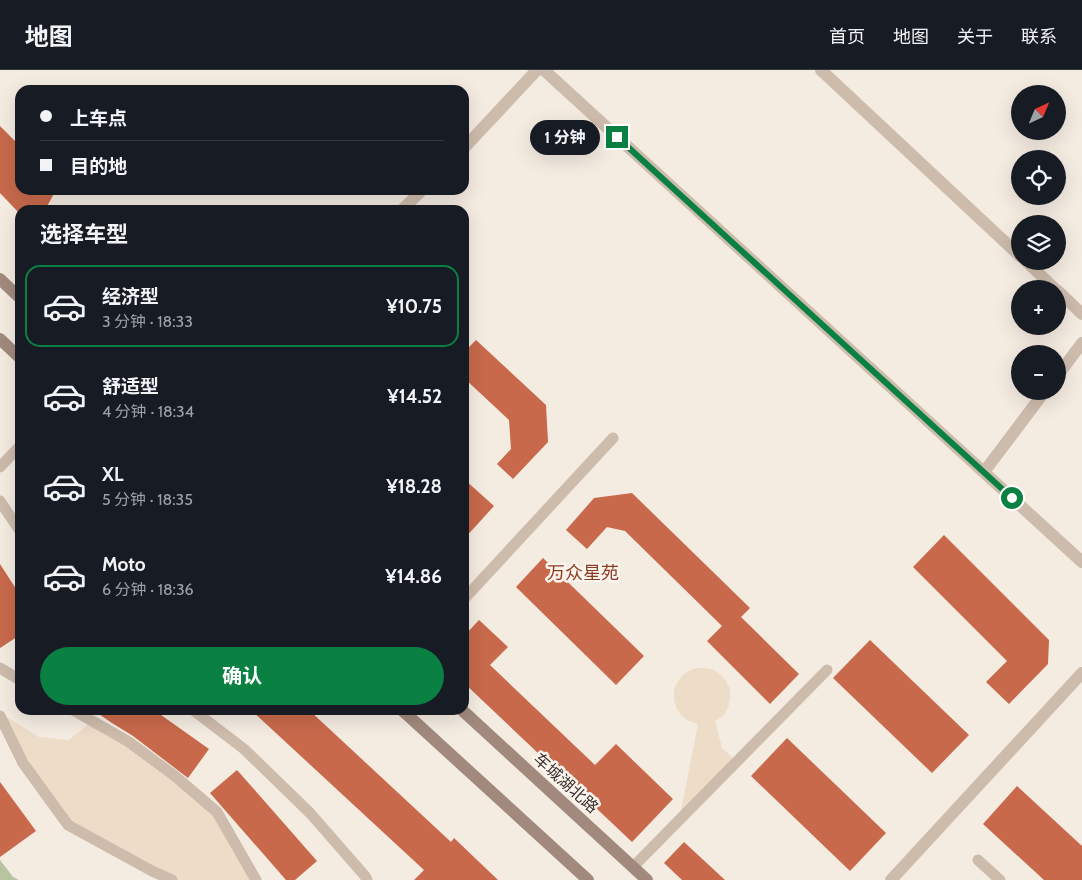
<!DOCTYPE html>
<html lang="zh">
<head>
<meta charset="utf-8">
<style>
  body { margin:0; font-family:Cabin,"Noto Sans SC",sans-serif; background:#20242c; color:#f1f3f6; height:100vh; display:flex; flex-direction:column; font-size:19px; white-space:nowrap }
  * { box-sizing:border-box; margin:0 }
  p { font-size:16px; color:#9ea1a6 }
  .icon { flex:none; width:28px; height:28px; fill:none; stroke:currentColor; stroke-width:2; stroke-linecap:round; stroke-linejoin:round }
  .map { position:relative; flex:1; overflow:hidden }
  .sheet { position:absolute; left:15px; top:135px; width:454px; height:510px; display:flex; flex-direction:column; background:#171b24; border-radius:15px; box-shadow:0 5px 20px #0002 }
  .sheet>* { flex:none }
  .guide { position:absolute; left:15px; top:15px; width:454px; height:110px; border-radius:15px; box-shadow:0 5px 20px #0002; display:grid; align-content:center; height:110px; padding:0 25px; background:#171b24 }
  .needle { width:32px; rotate:44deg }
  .tools { position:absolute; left:1011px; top:15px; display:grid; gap:10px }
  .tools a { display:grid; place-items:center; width:55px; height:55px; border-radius:50%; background:#171b24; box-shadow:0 5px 20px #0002; font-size:25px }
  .end { position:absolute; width:22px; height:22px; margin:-11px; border:6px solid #0b8043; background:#fff; box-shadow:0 0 0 2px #fff }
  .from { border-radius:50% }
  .bubble { position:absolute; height:35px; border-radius:18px; background:#171b24; box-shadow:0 5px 20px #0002; font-size:16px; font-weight:700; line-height:35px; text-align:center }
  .guide b { display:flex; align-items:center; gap:18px; height:48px; font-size:19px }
  .guide b+b { border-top:1px solid #363941 }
  .guide i { width:12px; height:12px; background:#f1f3f6 }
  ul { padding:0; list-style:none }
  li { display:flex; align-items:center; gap:15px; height:82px; margin:0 10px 8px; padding:0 15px; border:2px solid transparent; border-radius:15px }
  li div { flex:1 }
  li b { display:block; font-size:19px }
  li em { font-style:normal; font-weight:700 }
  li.current { border-color:#0b8043 }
  li>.icon { width:45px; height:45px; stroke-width:1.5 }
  h2 { padding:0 25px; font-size:22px; line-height:60px }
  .button { display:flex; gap:10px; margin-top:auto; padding:10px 25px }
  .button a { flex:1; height:58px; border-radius:30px; background:#0b8043; color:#fff; font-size:20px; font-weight:700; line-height:58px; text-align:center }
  header { display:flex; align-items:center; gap:30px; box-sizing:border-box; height:70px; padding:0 25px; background:#171b24; border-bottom:1px solid #363941 }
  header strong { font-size:24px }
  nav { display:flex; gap:28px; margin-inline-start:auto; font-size:18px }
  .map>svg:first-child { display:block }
  .green { fill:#b8c4a0 }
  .plaza { fill:#ecdcc8 }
  .building { fill:#c8694b }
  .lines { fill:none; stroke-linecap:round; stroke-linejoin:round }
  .service { stroke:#cdbbac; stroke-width:11 }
  .minor { stroke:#cdbbac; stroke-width:12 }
  .secondary { stroke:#a18a7d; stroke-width:12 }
  .route { stroke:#0b8043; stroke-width:6 }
  .labels { text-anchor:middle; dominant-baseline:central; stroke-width:5; stroke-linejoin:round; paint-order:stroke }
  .street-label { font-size:16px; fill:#3b302b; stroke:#fbf5ee }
  .neighbourhood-label { font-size:18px; fill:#8c3b22; stroke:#fbf5ee }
</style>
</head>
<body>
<header>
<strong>地图</strong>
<nav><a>首页</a><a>地图</a><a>关于</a><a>联系</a></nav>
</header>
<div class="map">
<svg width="1082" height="810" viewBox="0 0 1082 810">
  <rect width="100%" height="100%" fill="#f4ebe1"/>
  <!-- green -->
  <path class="green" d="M 0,790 L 13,807 L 19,810 L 0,810 Z"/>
  <!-- plaza -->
  <g class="plaza">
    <path d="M 702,598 L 711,599 L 720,604 L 726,611 L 730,619 L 730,629 L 728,638 L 723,646 L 715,651 L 722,678 L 737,692 L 679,751 L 698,654 L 689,651 L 682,646 L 676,638 L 674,629 L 674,619 L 678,611 L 684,604 L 693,599 Z"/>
    <path d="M 0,643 L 39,667 L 69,670 L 92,651 L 217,742 L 256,810 L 172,810 L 68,755 L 23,693 Z"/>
  </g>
  <!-- building -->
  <g class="building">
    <path d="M 0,56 L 20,76 L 20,120 L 56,120 L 45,140 L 20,140 L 20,144 L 0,123 Z"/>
    <path d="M 476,270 L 546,335 L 548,372 L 513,409 L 497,394 L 511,379 L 509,350 L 464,308 L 464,282 Z"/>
    <path d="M 464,409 L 494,436 L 464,469 Z"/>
    <path d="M 632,423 L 750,538 L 741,547 L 799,604 L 770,634 L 707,571 L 722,556 L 625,461 L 607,457 L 587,479 L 566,460 L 594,428 Z"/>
    <path d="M 944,465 L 1049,570 L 1048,594 L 1009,634 L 986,612 L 1007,591 L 913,497 Z"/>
    <path d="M 543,488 L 644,586 L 616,615 L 516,517 Z"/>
    <path d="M 0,494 L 20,525 L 20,565 L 0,578 Z"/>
    <path d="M 479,550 L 508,577 L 490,595 L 595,695 L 616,674 L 673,729 L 632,772 L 464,613 L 464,566 Z"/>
    <path d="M 870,570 L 969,665 L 932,703 L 833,608 Z"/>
    <path d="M 93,640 L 154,640 L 209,679 L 188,708 L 133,666 L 112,653 Z"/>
    <path d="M 251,640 L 309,640 L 451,772 L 454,768 L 498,810 L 414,810 L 424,800 Z"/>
    <path d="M 787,668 L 886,763 L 850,801 L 751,706 Z"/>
    <path d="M 237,700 L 317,791 L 295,810 L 286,810 L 210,723 Z"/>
    <path d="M 0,712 L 36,761 L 0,787 Z"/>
    <path d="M 1017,716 L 1082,776 L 1082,810 L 1044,810 L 983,754 Z"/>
    <path d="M 684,772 L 725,810 L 682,810 L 664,793 Z"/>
  </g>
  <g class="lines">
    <!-- service -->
    <g class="service">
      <path d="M 0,397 L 20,376"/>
      <path d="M 0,431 L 20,461"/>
      <path d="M 464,529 L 613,368"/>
      <path d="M 0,598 L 20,610"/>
      <path d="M 73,640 L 129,672 L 175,706 L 217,742 L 256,810"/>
      <path d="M 193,640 L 244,679 L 310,743 L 365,806 L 367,810"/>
      <path d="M 0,646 L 23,693 L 68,755 L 152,801 L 172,810"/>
      <path d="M 978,790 L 1000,810"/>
      <path d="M 633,797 L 827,600"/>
    </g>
    <!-- minor -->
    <g class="minor">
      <path d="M 544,0 L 1082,492"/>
      <path d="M 821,0 L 1020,186"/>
      <path d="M 464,78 L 537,0"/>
      <path d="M 402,140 L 422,120"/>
      <path d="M 1026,191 L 1055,219"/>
      <path d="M 1058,221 L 1082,244"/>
      <path d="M 1058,305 L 1082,273"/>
      <path d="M 984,402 L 1045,321"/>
      <path d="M 891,810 L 1082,603"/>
    </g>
    <!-- secondary -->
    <g class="secondary">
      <path d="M 0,209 L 20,228"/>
      <path d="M 0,269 L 20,288"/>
      <path d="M 402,640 L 588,810"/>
      <path d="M 462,640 L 647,810"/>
    </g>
  </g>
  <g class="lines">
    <!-- route -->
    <path class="route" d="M 617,67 L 1012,428"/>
  </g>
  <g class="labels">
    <!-- street labels -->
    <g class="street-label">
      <text transform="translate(566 713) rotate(42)">车城湖北路</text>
    </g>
    <!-- neighbourhood labels -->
    <g class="neighbourhood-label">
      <text x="583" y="503">万众星苑</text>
    </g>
  </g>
</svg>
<div class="tools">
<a><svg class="needle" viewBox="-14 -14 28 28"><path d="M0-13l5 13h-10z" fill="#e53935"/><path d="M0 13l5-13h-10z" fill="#9ea1a6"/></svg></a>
<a><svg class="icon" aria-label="locate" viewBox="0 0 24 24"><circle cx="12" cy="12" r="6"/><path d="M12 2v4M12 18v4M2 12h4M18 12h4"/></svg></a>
<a><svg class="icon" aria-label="layers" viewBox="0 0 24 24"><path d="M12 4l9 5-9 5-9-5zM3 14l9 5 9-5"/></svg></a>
<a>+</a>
<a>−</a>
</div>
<i class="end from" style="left:1012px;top:428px"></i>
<i class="end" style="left:617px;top:67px"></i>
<div class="bubble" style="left:530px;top:50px;width:70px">1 分钟</div>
<div class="guide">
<b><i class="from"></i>上车点</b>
<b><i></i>目的地</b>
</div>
<section class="sheet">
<h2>选择车型</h2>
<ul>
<li class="current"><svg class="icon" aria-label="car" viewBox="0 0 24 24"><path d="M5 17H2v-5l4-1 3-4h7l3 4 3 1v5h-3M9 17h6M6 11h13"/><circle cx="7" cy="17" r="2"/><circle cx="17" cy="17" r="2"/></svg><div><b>经济型</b><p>3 分钟 · 18:33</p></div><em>¥10.75</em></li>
<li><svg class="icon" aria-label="car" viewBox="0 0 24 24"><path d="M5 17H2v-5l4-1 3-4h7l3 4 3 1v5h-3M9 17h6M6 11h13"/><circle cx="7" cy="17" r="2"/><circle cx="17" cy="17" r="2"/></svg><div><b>舒适型</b><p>4 分钟 · 18:34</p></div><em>¥14.52</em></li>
<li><svg class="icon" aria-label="car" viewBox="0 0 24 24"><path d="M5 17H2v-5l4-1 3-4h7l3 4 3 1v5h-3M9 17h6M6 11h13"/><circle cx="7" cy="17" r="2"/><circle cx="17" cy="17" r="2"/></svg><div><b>XL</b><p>5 分钟 · 18:35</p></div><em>¥18.28</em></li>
<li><svg class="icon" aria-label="car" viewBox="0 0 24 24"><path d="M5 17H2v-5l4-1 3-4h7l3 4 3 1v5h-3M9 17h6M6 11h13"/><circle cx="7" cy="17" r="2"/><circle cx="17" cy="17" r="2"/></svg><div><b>Moto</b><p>6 分钟 · 18:36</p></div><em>¥14.86</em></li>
</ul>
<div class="button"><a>确认</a></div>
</section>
</div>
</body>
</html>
